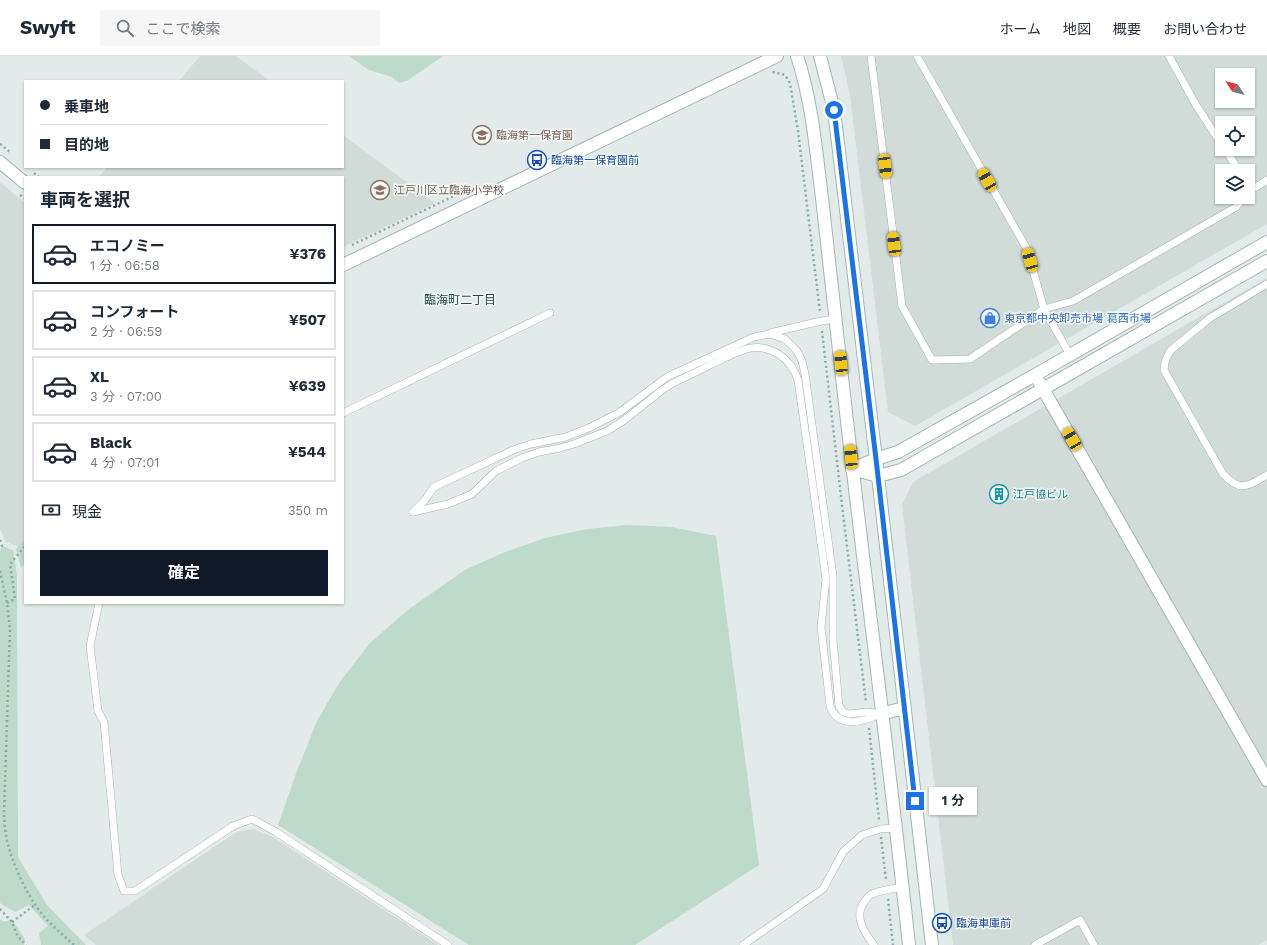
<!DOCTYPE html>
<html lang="ja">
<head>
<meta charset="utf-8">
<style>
  body { margin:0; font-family:"Work Sans","Noto Sans JP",sans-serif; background:#f6f6f7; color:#1f2937; height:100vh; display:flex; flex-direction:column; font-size:15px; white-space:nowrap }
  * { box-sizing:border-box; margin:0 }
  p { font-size:13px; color:#747a83 }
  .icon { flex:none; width:22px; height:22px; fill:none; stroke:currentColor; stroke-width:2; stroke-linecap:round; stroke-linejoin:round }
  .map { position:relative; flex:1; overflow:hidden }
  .details { position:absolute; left:24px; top:120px; width:320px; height:428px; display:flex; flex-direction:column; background:#fff; border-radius:0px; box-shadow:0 1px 3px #0004 }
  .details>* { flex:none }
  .guide { position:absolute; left:24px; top:24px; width:320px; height:88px; border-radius:0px; box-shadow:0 1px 3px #0004; display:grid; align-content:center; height:88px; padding:0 16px; background:#fff }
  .needle { width:26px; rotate:306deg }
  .fabs { position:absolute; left:1215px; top:12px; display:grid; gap:8px }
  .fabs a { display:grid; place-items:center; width:40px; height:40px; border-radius:0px; background:#fff; box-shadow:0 1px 3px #0004; font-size:20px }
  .end { position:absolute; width:18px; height:18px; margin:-9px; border:5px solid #1a73e8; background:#fff; box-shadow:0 0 0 2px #fff }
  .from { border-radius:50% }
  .bubble { position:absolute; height:28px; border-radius:0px; background:#fff; box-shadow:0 1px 3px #0004; font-size:13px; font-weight:700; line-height:28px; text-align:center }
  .car { position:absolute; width:12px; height:24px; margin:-12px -6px; border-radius:5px; box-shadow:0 0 3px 1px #0007; background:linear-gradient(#f5c518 24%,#345 0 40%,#f5c518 0 76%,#345 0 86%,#f5c518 0) }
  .guide b { display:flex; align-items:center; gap:14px; height:38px; font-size:15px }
  .guide b+b { border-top:1px solid #e0e1e3 }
  .guide i { width:10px; height:10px; background:#1f2937 }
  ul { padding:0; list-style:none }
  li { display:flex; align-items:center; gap:12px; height:60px; margin:0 8px 6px; padding:0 8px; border:2px solid #e0e1e3; border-radius:0px }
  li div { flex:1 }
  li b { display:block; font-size:15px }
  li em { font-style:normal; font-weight:700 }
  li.active { border-color:#111827 }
  li>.icon { width:36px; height:36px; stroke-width:1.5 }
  h2 { padding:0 16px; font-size:18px; line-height:48px }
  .pay { display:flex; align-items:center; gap:10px; height:44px; padding:0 16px; font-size:15px }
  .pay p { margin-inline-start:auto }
  .primary-button { display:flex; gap:8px; margin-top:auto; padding:8px 16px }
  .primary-button a { flex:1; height:46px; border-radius:0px; background:#111827; color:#fff; font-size:16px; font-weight:700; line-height:46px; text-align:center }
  header { display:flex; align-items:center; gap:24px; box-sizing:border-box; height:56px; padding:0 20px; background:#fff; border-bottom:1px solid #e0e1e3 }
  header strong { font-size:19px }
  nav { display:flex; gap:22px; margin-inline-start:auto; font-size:14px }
  .search { width:280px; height:36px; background:#f6f6f7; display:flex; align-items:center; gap:10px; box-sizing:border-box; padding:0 14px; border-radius:0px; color:#747a83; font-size:15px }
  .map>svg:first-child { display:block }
  .built { fill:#d1dbd8; fill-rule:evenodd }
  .green { fill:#bddacb }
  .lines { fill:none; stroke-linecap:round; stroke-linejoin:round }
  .lane-casing { stroke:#a5b2b1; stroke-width:8 }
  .secondary-casing { stroke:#a2b6b3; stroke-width:14 }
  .path { stroke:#86aba8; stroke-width:2.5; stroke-dasharray:2 3; stroke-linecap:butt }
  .lane { stroke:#fff; stroke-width:7 }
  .secondary { stroke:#fff; stroke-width:12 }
  .route { stroke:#1a73e8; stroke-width:5 }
  .labels { text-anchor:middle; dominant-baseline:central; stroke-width:3; stroke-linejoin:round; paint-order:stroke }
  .education-label { font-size:11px; fill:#785e54; stroke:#f2f8f6; text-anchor:start }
  .transit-label { font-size:11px; fill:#164399; stroke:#f2f8f6; text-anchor:start }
  .shop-label { font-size:11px; fill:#366cbe; stroke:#f2f8f6; text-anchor:start }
  .culture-label { font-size:11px; fill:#0d838f; stroke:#f2f8f6; text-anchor:start }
  .neighbourhood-label { font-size:12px; fill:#224a49; stroke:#f2f8f6 }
</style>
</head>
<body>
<header>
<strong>Swyft</strong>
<div class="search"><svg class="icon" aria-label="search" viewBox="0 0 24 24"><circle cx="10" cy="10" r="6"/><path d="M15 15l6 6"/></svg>ここで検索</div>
<nav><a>ホーム</a><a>地図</a><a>概要</a><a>お問い合わせ</a></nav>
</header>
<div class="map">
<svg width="1267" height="889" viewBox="0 0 1267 889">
  <rect width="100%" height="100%" fill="#e2ebe9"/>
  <!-- built -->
  <g class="built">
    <path d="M 200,0 L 236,0 L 270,25 L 179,25 Z"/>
    <path d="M 841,0 L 1267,0 L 1267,168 L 915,370 L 888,356 L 850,39 ZM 1222,19 L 1248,19 L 1248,45 L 1222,45 ZM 1222,67 L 1248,67 L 1248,93 L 1222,93 ZM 1222,115 L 1248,115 L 1248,141 L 1222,141 Z"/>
    <path d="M 343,79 L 435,147 L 343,191 L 343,121 L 99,121 L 107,111 L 343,111 Z"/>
    <path d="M 0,126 L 25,147 L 25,485 L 20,491 L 6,486 L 0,473 Z"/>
    <path d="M 1267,222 L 1267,884 L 1258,889 L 953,889 L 902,449 L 913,426 Z"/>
    <path d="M 253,773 L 273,781 L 438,889 L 96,889 L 84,879 L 235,777 Z"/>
  </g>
  <!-- green -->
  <g class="green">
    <path d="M 349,0 L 443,0 L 407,25 L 399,27 L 392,21 L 369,14 Z"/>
    <path d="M 628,469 L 671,471 L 716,480 L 759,809 L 635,889 L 469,889 L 278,769 L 297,715 L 317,665 L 339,627 L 370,587 L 409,553 L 465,514 L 505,496 L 545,482 L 587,473 Z"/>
    <path d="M 25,483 L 25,507 L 21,512 L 16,493 Z"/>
    <path d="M 2,490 L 13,494 L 17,519 L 18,801 L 47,849 L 86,889 L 41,889 L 39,877 L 48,870 L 29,849 L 15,856 L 0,847 L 0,496 Z"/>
    <path d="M 0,863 L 2,865 L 13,865 L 25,883 L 24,889 L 0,889 Z"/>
  </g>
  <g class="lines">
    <defs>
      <g id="lane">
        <path d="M 871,0 L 902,250 L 932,304 L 970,303 L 1044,253 L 1027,193 L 917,0"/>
        <path d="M 1169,0 L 1196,49 L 1222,89"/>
        <path d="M 1225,93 L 1239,115"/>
        <path d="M 1248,130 L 1251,134 L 1267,124"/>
        <path d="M 1267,228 L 1210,262 L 1171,294 C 1166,301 1164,306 1164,314 L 1223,418 C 1241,437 1247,430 1267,419"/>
        <path d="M 770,277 L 821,265 L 836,263"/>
        <path d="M 1070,299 L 1044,253 L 1073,245 L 1236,151 L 1245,141"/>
        <path d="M 343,357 L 550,257"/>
        <path d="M 413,456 L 425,444 L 434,431 L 513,394 L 531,388 L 566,381 L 591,371 L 620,356 L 667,321 L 754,281 L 770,278 L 785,283 L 797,295 L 802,305 L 805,318 L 833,520 L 833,584 L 839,650 L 843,656 L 849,658 L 867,656 L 881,658"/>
        <path d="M 413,456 L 448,448 L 472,438 L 496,415 L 522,402 L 539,396 L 560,392 L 574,388 L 607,375 L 623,365 L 661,335 L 671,328 C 685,321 699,315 712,308 C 723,303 734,297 746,293 C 770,287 791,302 798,324 L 826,523 L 821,571 L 830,650 C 838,673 863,666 880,658"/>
        <path d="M 99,547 L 90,590 L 98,655 L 104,666 L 118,819 L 124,835 L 135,835 L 233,770 L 252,763 L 276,776 L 448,889"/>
        <path d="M 743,889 L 823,833 L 843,796 L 862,779 L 880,773 L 896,772"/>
        <path d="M 874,889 C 864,876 853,860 865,845 C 867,842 869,839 872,838 C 881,834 892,833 902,831"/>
        <path d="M 1035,889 L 1080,864 L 1094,889"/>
      </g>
      <g id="secondary">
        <path d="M 797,0 C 812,45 816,94 822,142 C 829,204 836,267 843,330 C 864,516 889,702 909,889"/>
        <path d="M 820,0 L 834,54 L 876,403 L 932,889"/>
        <path d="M 0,106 L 25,127"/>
        <path d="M 343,209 L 777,0"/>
        <path d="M 1039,326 L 1267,724"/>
        <path d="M 852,413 L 876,403 L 898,396 L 1035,319 L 1267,186"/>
        <path d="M 852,413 L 878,420 L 901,414 L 1267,205"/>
        <path d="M 881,658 L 904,652"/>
      </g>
    </defs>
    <!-- lane casing -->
    <use href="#lane" class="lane-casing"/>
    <!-- secondary casing -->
    <use href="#secondary" class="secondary-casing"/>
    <!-- path -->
    <g class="path">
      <path d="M 773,17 L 774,16 L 785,19 L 790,27 L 798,75 L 820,256"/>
      <path d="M 0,88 L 10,96"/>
      <path d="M 34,117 L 39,121"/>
      <path d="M 20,139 L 25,143"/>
      <path d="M 352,189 L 454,140"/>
      <path d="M 822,275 L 842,449 L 866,647"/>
      <path d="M 0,484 L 2,490 L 0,493"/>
      <path d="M 0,515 L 7,547 L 10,573 L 4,758 C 4,765 5,772 6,779 C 10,804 26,837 41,857 C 51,869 63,879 74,889"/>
      <path d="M 7,547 L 15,543 L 10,508 L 25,490"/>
      <path d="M 869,672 L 879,764"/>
      <path d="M 881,781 L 886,824"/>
      <path d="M 888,843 L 893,889"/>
      <path d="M 0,853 L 12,866 L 17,879 L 26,889"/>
      <path d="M 12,866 L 36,848"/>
    </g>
    <!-- lane -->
    <use href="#lane" class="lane"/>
    <!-- secondary -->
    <use href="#secondary" class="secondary"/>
  </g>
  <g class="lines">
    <!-- route -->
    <path class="route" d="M 834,54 L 876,403 L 915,745"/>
  </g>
  <!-- icons -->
  <defs>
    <symbol id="school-ring" viewBox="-11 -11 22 22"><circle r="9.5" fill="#f2f8f6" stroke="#8d6e63" stroke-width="1.5"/><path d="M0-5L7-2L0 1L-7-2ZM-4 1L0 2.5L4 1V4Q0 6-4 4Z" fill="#8d6e63"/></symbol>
    <symbol id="bus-ring" viewBox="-11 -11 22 22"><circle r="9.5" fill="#f2f8f6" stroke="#1a4fb4" stroke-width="1.5"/><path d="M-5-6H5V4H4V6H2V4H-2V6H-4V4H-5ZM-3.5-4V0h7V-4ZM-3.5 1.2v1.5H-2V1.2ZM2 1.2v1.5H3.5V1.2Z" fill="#1a4fb4"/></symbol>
    <symbol id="shop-ring" viewBox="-11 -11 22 22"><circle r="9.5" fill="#f2f8f6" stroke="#3f7fe0" stroke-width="1.5"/><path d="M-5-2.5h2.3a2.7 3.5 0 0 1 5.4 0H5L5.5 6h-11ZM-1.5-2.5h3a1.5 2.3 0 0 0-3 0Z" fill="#3f7fe0"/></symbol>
    <symbol id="building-ring" viewBox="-11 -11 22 22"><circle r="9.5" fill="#f2f8f6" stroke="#0f9aa8" stroke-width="1.5"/><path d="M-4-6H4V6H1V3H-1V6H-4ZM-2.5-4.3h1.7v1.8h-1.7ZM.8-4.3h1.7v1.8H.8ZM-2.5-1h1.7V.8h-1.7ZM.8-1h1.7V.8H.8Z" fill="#0f9aa8"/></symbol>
  </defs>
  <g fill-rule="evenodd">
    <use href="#school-ring" x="471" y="68" width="22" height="22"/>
    <use href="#bus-ring" x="526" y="93" width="22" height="22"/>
    <use href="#school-ring" x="369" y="123" width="22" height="22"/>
    <use href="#shop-ring" x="979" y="251" width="22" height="22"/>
    <use href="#building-ring" x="988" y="427" width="22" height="22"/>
    <use href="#bus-ring" x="931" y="856" width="22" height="22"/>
  </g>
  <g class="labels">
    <!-- education labels -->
    <g class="education-label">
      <text x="496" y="79">臨海第一保育園</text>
      <text x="394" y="134">江戸川区立臨海小学校</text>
    </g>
    <!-- transit labels -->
    <g class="transit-label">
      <text x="551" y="104">臨海第一保育園前</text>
      <text x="956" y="867">臨海車庫前</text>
    </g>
    <!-- shop labels -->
    <g class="shop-label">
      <text x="1004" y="262">東京都中央卸売市場 葛西市場</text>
    </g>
    <!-- culture labels -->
    <g class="culture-label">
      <text x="1013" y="438">江戸協ビル</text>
    </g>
    <!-- neighbourhood labels -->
    <g class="neighbourhood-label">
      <text x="460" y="244">臨海町二丁目</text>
    </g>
  </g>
</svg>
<div class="fabs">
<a><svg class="needle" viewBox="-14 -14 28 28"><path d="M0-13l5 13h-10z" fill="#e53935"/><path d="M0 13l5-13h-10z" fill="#747a83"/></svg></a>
<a><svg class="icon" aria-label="locate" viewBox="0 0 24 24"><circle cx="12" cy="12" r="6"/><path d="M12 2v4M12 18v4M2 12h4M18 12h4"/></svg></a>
<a><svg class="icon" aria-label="layers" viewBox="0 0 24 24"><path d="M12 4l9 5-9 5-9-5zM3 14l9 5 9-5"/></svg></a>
</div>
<i class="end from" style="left:834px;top:54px"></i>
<i class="end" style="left:915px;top:745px"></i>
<div class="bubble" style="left:929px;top:731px;width:48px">1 分</div>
<i class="car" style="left:885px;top:110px;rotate:173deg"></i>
<i class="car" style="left:987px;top:124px;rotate:330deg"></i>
<i class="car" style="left:894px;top:188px;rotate:353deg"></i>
<i class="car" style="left:1030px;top:204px;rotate:344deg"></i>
<i class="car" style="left:841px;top:307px;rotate:354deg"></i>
<i class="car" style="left:1072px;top:383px;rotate:330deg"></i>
<i class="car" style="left:851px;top:401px;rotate:355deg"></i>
<div class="guide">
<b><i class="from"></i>乗車地</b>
<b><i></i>目的地</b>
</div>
<section class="details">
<h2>車両を選択</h2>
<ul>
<li class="active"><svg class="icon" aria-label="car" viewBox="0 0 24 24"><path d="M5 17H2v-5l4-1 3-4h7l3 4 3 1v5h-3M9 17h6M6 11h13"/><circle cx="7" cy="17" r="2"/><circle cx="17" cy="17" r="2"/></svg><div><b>エコノミー</b><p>1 分 · 06:58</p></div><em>¥376</em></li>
<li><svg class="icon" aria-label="car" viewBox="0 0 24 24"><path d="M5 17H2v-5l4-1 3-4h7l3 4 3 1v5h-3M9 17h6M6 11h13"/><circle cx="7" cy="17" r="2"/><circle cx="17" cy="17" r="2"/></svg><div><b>コンフォート</b><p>2 分 · 06:59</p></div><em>¥507</em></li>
<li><svg class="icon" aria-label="car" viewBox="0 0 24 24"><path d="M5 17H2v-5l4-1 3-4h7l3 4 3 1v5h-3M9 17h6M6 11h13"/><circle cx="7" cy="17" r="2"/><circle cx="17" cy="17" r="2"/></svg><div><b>XL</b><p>3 分 · 07:00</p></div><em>¥639</em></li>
<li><svg class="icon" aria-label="car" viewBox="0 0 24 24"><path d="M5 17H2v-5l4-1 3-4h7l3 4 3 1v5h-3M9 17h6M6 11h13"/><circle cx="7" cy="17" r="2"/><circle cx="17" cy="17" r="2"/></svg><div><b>Black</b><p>4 分 · 07:01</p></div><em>¥544</em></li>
</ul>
<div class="pay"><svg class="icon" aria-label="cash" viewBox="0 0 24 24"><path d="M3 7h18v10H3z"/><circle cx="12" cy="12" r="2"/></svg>現金<p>350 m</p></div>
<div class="primary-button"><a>確定</a></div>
</section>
</div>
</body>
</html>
